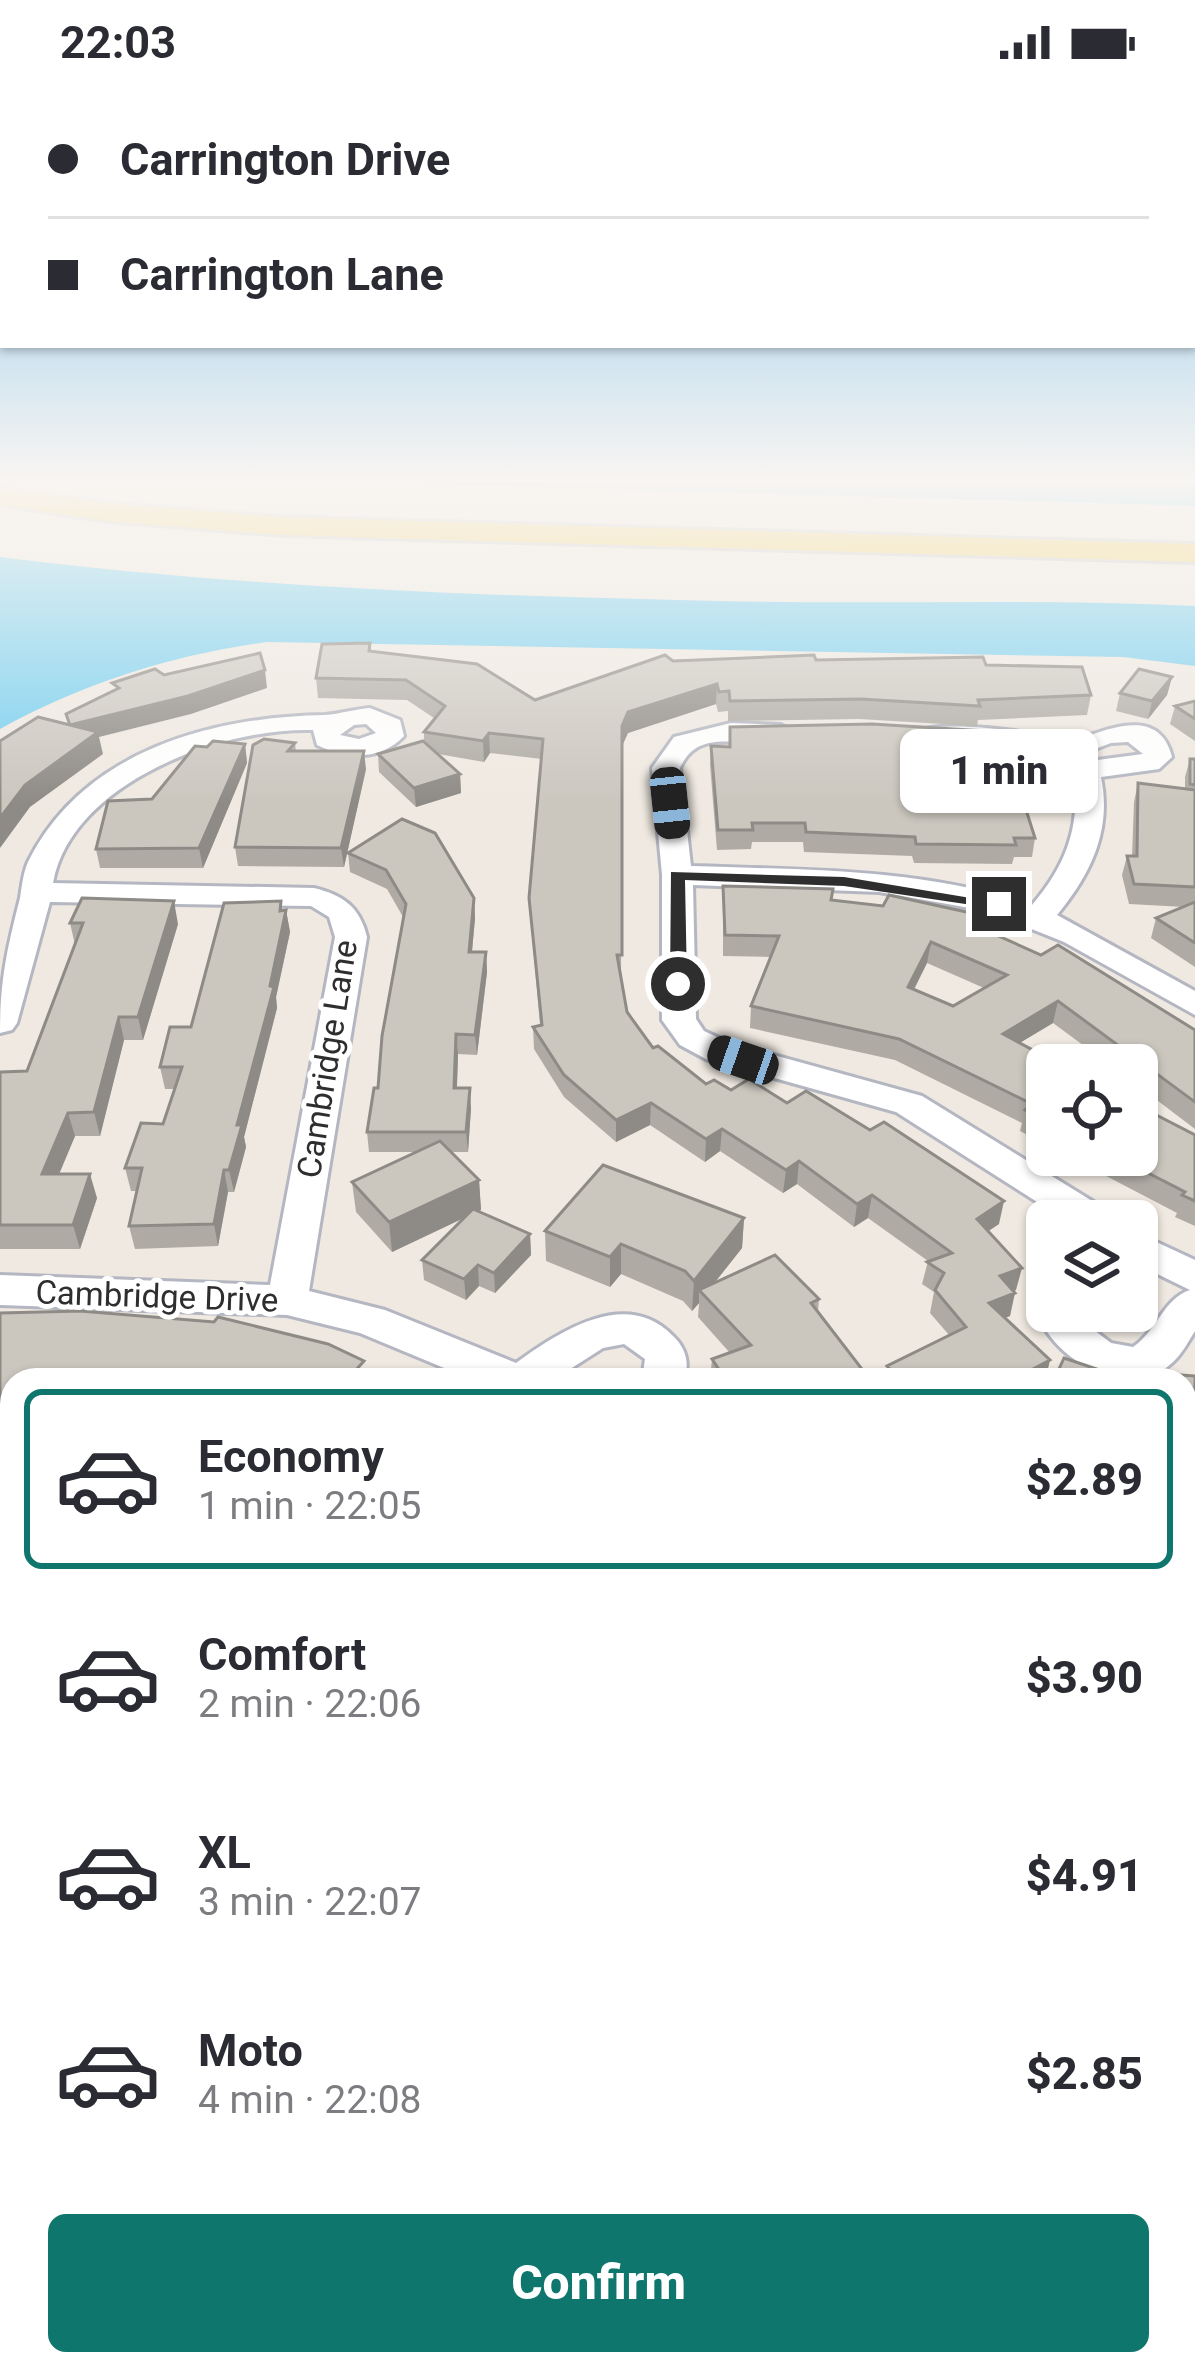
<!DOCTYPE html>
<html lang="en">
<head>
<meta charset="utf-8">
<style>
  body { margin:0; font-family:Roboto,sans-serif; background:#f7f7f7; color:#2b2b33; height:100vh; display:flex; flex-direction:column; font-size:45px; white-space:nowrap }
  * { box-sizing:border-box; margin:0 }
  p { font-size:39px; color:#7c7c81 }
  .icon { flex:none; width:66px; height:66px; fill:none; stroke:currentColor; stroke-width:2; stroke-linecap:round; stroke-linejoin:round }
  .map { position:relative; flex:1; overflow:hidden }
  .side { position:absolute; left:0px; top:1284px; width:1197px; height:1008px; display:flex; flex-direction:column; background:#fff; border-radius:36px 36px 0 0; box-shadow:0 3px 9px #0004 }
  .side>* { flex:none }
  .guide { position:absolute; left:0px; top:0px; width:1197px; height:264px; box-shadow:0 3px 9px #0004; display:grid; align-content:center; height:264px; padding:0 48px; background:#fff }
  .controls { position:absolute; left:1026px; top:960px; display:grid; gap:24px }
  .controls a { display:grid; place-items:center; width:132px; height:132px; border-radius:18px; background:#fff; box-shadow:0 3px 9px #0004; font-size:60px }
  .end { position:absolute; width:54px; height:54px; margin:-27px; border:15px solid #2e2e2e; background:#fff; box-shadow:0 0 0 6px #fff }
  .from { border-radius:50% }
  .bubble { position:absolute; height:84px; border-radius:18px; background:#fff; box-shadow:0 3px 9px #0004; font-size:39px; font-weight:800; line-height:84px; text-align:center }
  .car { position:absolute; width:36px; height:72px; margin:-36px -18px; border-radius:15px; box-shadow:0 0 9px 3px #0007; background:linear-gradient(#222 24%,#8ab4d8 0 40%,#222 0 76%,#8ab4d8 0 86%,#222 0) }
  .guide b { display:flex; align-items:center; gap:42px; height:114px; font-size:45px }
  .guide b+b { border-top:3px solid #e1e1e2 }
  .guide i { width:30px; height:30px; background:#2b2b33 }
  ul { padding:21px 0 0; list-style:none }
  li { display:flex; align-items:center; gap:36px; height:180px; margin:0 24px 18px; padding:0 24px; border:6px solid transparent; border-radius:18px }
  li div { flex:1 }
  li b { display:block; font-size:45px }
  li em { font-style:normal; font-weight:800 }
  li.active { border-color:#0f766e }
  li>.icon { width:108px; height:108px; stroke-width:1.5 }
  .primary-button { display:flex; gap:24px; margin-top:auto; padding:24px 48px }
  .primary-button a { flex:1; height:138px; border-radius:18px; background:#0f766e; color:#fff; font-size:48px; font-weight:800; line-height:138px; text-align:center }
  .status { display:flex; justify-content:space-between; align-items:center; height:84px; padding:0 60px; background:#fff; direction:ltr }
  .status svg { height:33px; fill:currentColor }
  .map>svg:first-child { display:block }
  .water { fill:#75cff0 }
  .lines { fill:none; stroke-linecap:round; stroke-linejoin:round }
  .minor-casing { stroke:#b4b7c1; stroke-width:6 }
  .major-casing { stroke:#c9c9c9; stroke-width:6 }
  .minor { fill:#fff; fill-rule:evenodd }
  .major { fill:#f2d163; fill-rule:evenodd }
  .wall { fill:#afaba4; fill-rule:evenodd }
  .shaded-wall { fill:#8e8b86 }
  .building { fill:#cbc7bf; stroke:#8e8b86; stroke-width:3; fill-rule:evenodd }
  .route { fill:#2e2e2e }
  .labels { text-anchor:middle; dominant-baseline:central; stroke-width:10; stroke-linejoin:round; paint-order:stroke }
  .street-label { font-size:33px; fill:#2e2e2e; stroke:#fff }
</style>
</head>
<body>
<div class="status"><b>22:03</b><svg viewBox="0 0 49 12"><path d="M0 12V9h3v3zM5 12V6h3v6zM10 12V3h3v9zM15 12V0h3v12zM26 1h20v11H26zM47 4h2v5h-2z"/></svg></div>
<div class="map">
<svg width="1195" height="2292" viewBox="0 0 1195 2292">
  <rect width="100%" height="100%" fill="#efe9e1"/>
  <!-- water -->
  <g class="water">
    <path d="M 402,399 L 1195,399 L 1195,422 Z"/>
    <path d="M 0,473 C 238,503 480,512 720,517 C 879,521 1037,514 1195,522 L 1195,582 L 1123,573 L 267,558 C 172,571 84,599 0,645 Z"/>
  </g>
  <g class="lines">
    <defs>
      <g id="minor">
        <path d="M 370,624 L 400,636 L 404,652 C 381,677 345,675 317,661 L 313,646 C 224,643 71,698 53,799 L 314,804 C 343,811 360,823 367,853 L 309,1207 L 385,1226 L 516,1279 C 559,1248 626,1203 673,1252 C 686,1264 690,1280 684,1296 L 642,1296 L 645,1275 L 624,1260 L 603,1264 L 553,1296 L 473,1296 L 360,1249 L 287,1231 L 0,1221 L 0,1191 L 270,1201 L 335,853 L 329,833 L 311,822 L 50,818 L 17,939 L 12,946 L 0,949 C 0,896 7,865 20,814 C 22,802 23,789 28,778 C 83,667 211,633 325,631 C 340,630 355,625 370,624 ZM 366,640 L 376,649 L 359,655 L 340,651 L 354,641 Z"/>
        <path d="M 731,639 L 781,641 L 795,649 C 764,678 703,632 680,684 L 691,782 C 806,786 921,784 1032,821 C 1065,783 1082,741 1073,690 L 1028,667 L 925,657 L 921,651 L 925,645 C 950,639 1014,645 1039,652 C 1045,654 1050,659 1056,660 C 1080,662 1156,609 1172,673 L 1159,685 L 1101,693 C 1112,746 1091,790 1057,831 L 1195,907 L 1195,931 L 1064,858 L 987,827 L 879,808 L 693,801 L 696,935 L 704,947 L 730,959 L 922,1012 L 1110,1128 L 1115,1137 L 1067,1137 L 896,1028 L 706,975 L 680,961 L 662,936 L 662,791 L 652,684 L 674,653 ZM 1128,658 L 1143,670 L 1090,677 L 1079,671 L 1111,659 Z"/>
        <path d="M 1137,1149 L 1195,1176 L 1195,1247 C 1188,1258 1182,1270 1173,1278 C 1133,1316 1068,1284 1044,1243 L 1048,1227 L 1088,1227 L 1086,1240 L 1111,1259 L 1133,1263 C 1156,1248 1164,1214 1190,1206 L 1137,1180 Z"/>
        <path d="M 12,1545 L 12,1587 L 0,1588 L 0,1546 Z"/>
        <path d="M 1195,1702 L 1195,1752 L 1185,1753 L 1185,1703 Z"/>
        <path d="M 12,1738 L 12,1842 L 0,1837 L 0,1742 Z"/>
        <path d="M 12,2098 L 12,2170 L 0,2175 L 0,2103 Z"/>
        <path d="M 1185,2098 L 1195,2099 L 1195,2161 L 1185,2160 Z"/>
        <path d="M 1185,2190 L 1195,2191 L 1195,2255 L 1185,2254 Z"/>
        <path d="M 148,2280 L 214,2280 L 215,2292 L 149,2292 Z"/>
        <path d="M 526,2280 L 641,2280 L 636,2292 L 521,2292 Z"/>
        <path d="M 965,2280 L 1031,2280 L 1033,2292 L 967,2292 Z"/>
      </g>
      <path id="major" d="M 0,403 L 106,419 L 282,433 L 1195,460 L 1195,478 L 282,451 L 106,437 L 0,421 Z"/>
    </defs>
    <!-- minor casing -->
    <use href="#minor" class="minor-casing"/>
    <!-- major casing -->
    <use href="#major" class="major-casing"/>
    <!-- minor -->
    <use href="#minor" class="minor"/>
    <!-- major -->
    <use href="#major" class="major"/>
  </g>
  <!-- wall -->
  <g class="wall">
    <path d="M 370,559 L 371,567 L 535,616 L 673,577 L 816,576 L 986,581 L 1091,611 L 1087,631 L 978,636 L 977,642 L 859,635 L 728,637 L 728,627 L 718,628 L 716,620 L 628,649 L 622,662 L 621,893 L 627,928 L 653,964 L 706,1000 L 787,1019 L 999,1140 L 988,1147 L 1016,1206 L 1014,1207 L 1010,1232 L 1005,1234 L 1050,1276 L 1045,1296 L 884,1296 L 887,1282 L 949,1251 L 930,1229 L 934,1208 L 922,1200 L 928,1177 L 868,1134 L 854,1143 L 797,1100 L 783,1109 L 720,1067 L 705,1078 L 650,1041 L 616,1058 L 564,1013 L 534,965 L 533,943 L 540,941 L 529,814 L 542,675 L 490,669 L 484,678 L 438,670 L 460,690 L 461,709 L 416,723 L 379,688 L 378,670 L 424,658 L 424,648 L 434,634 L 407,616 L 318,614 L 316,594 Z"/>
    <path d="M 1172,593 L 1167,611 L 1148,635 L 1116,627 L 1120,609 Z"/>
    <path d="M 1195,617 L 1195,657 L 1170,640 L 1175,622 Z"/>
    <path d="M 730,643 L 991,666 L 1035,754 L 1032,773 L 1014,773 L 1012,780 L 914,779 L 912,772 L 804,768 L 803,758 L 752,758 L 751,765 L 717,766 L 710,681 L 711,662 L 729,663 Z"/>
    <path d="M 295,659 L 296,667 L 366,685 L 344,783 L 238,782 L 235,763 Z"/>
    <path d="M 245,660 L 247,679 L 203,784 L 100,784 L 96,765 L 207,663 Z"/>
    <path d="M 1190,675 L 1195,675 L 1195,883 L 1151,854 L 1156,834 L 1184,823 L 1129,820 L 1122,791 L 1127,772 L 1132,772 L 1134,718 L 1138,699 L 1185,704 L 1185,693 Z"/>
    <path d="M 348,769 L 474,814 L 475,834 L 472,868 L 486,868 L 487,888 L 477,971 L 458,970 L 457,1004 L 471,1024 L 468,1068 L 451,1068 L 479,1096 L 481,1126 L 478,1127 L 530,1150 L 531,1171 L 495,1209 L 479,1202 L 466,1216 L 424,1196 L 422,1176 L 465,1133 L 392,1168 L 356,1128 L 352,1098 L 416,1068 L 369,1068 L 367,1048 L 378,1004 L 403,833 L 387,805 L 350,788 Z"/>
    <path d="M 723,802 L 1002,840 L 1000,853 L 1195,946 L 1195,1045 L 1137,1001 L 1137,981 L 1110,981 L 1053,939 L 1019,959 L 1047,981 L 1047,1061 L 1020,1047 L 1022,1039 L 895,976 L 750,944 L 751,922 L 771,873 L 723,872 ZM 927,879 L 984,904 L 953,922 L 914,906 Z"/>
    <path d="M 286,826 L 290,848 L 276,913 L 277,924 L 244,1053 L 246,1063 L 234,1108 L 228,1108 L 218,1162 L 135,1165 L 129,1142 L 137,1107 L 131,1107 L 125,1084 L 163,1040 L 174,1005 L 165,1005 L 160,983 L 282,827 Z"/>
    <path d="M 70,839 L 178,840 L 143,956 L 124,956 L 100,1052 L 75,1052 L 59,1090 L 97,1114 L 80,1165 L 0,1165 L 0,989 L 27,987 L 75,861 Z"/>
    <path d="M 1195,1051 L 1195,1142 L 1175,1133 L 1177,1129 L 1066,1071 L 1137,1071 Z"/>
    <path d="M 744,1134 L 742,1164 L 714,1199 L 819,1215 L 818,1227 L 864,1296 L 710,1296 L 712,1275 L 730,1269 L 698,1233 L 699,1219 L 692,1227 L 683,1217 L 621,1190 L 610,1203 L 546,1177 L 545,1147 Z"/>
    <path d="M 0,1229 L 366,1291 L 378,1296 L 12,1296 L 12,1506 L 0,1507 Z"/>
    <path d="M 1181,1291 L 1195,1292 L 1195,1391 L 1185,1391 L 1185,1296 L 1180,1296 Z"/>
    <path d="M 1185,1497 L 1195,1498 L 1195,1656 L 1185,1655 Z"/>
    <rect x="1185" y="1797" width="10" height="132"/>
  </g>
  <!-- shaded-wall -->
  <g class="shaded-wall">
    <path d="M 265,586 L 267,604 L 191,630 L 99,653 L 103,670 L 30,723 L 0,764 L 0,734 L 70,641 Z"/>
    <path d="M 1172,593 L 1167,611 L 1148,635 L 1152,617 Z"/>
    <path d="M 717,600 L 716,620 L 628,649 L 622,662 L 622,642 L 628,628 Z"/>
    <path d="M 489,649 L 490,669 L 484,678 L 483,657 Z"/>
    <path d="M 245,660 L 247,679 L 203,784 L 199,764 Z"/>
    <path d="M 364,667 L 366,685 L 344,783 L 341,764 Z"/>
    <path d="M 460,690 L 461,709 L 416,723 L 414,704 Z"/>
    <path d="M 474,814 L 475,834 L 470,888 L 469,868 Z"/>
    <path d="M 174,817 L 178,840 L 143,956 L 138,933 Z"/>
    <path d="M 281,817 L 284,838 L 286,826 L 290,848 L 276,913 L 277,924 L 244,1053 L 246,1063 L 234,1108 L 229,1086 L 237,1041 L 270,902 Z"/>
    <path d="M 931,858 L 927,879 L 904,924 L 908,903 Z"/>
    <path d="M 486,868 L 487,888 L 477,971 L 475,951 Z"/>
    <path d="M 1058,917 L 1053,939 L 998,972 L 1003,950 Z"/>
    <path d="M 119,933 L 124,956 L 100,1052 L 94,1028 Z"/>
    <path d="M 456,950 L 458,970 L 456,1024 L 454,1004 Z"/>
    <path d="M 470,1004 L 471,1024 L 468,1068 L 466,1048 Z"/>
    <path d="M 651,1019 L 650,1041 L 616,1058 L 616,1036 Z"/>
    <path d="M 68,1029 L 75,1052 L 49,1114 L 42,1090 Z"/>
    <path d="M 722,1045 L 720,1067 L 705,1078 L 706,1055 Z"/>
    <path d="M 799,1077 L 797,1100 L 783,1109 L 786,1086 Z"/>
    <path d="M 224,1086 L 228,1108 L 218,1162 L 214,1140 Z"/>
    <path d="M 90,1090 L 97,1114 L 80,1165 L 73,1141 Z"/>
    <path d="M 479,1096 L 481,1126 L 392,1168 L 389,1138 Z"/>
    <path d="M 872,1111 L 868,1134 L 854,1143 L 857,1120 Z"/>
    <path d="M 1004,1117 L 999,1140 L 972,1158 L 977,1135 Z"/>
    <path d="M 744,1134 L 742,1164 L 705,1211 L 699,1206 L 699,1219 L 692,1227 L 694,1197 Z"/>
    <path d="M 530,1150 L 531,1171 L 495,1209 L 494,1189 Z"/>
    <path d="M 621,1160 L 621,1190 L 610,1203 L 610,1173 Z"/>
    <path d="M 478,1181 L 479,1202 L 466,1216 L 464,1195 Z"/>
    <path d="M 1022,1184 L 1016,1206 L 995,1215 L 1000,1192 Z"/>
    <path d="M 1015,1209 L 1010,1232 L 984,1242 L 989,1219 Z"/>
    <path d="M 1050,1276 L 1045,1296 L 1012,1296 Z"/>
    <path d="M 865,1289 L 864,1296 L 846,1296 Z"/>
  </g>
  <!-- building -->
  <g class="building">
    <path d="M 370,559 L 369,567 L 477,580 L 535,616 L 665,571 L 673,577 L 814,571 L 816,576 L 983,573 L 986,581 L 1082,583 L 1091,611 L 978,616 L 980,622 L 861,615 L 730,617 L 729,607 L 719,608 L 717,600 L 628,628 L 622,642 L 622,871 L 617,871 L 627,928 L 653,964 L 658,962 L 706,1000 L 714,996 L 731,1006 L 749,995 L 787,1019 L 806,1007 L 870,1046 L 884,1038 L 1004,1117 L 977,1135 L 1022,1184 L 1000,1192 L 1015,1209 L 989,1219 L 1050,1276 L 1012,1296 L 900,1296 L 887,1282 L 966,1243 L 935,1206 L 944,1189 L 927,1178 L 952,1169 L 872,1111 L 857,1120 L 799,1077 L 786,1086 L 722,1045 L 706,1055 L 651,1019 L 616,1036 L 564,991 L 533,943 L 542,941 L 529,814 L 543,655 L 489,649 L 483,657 L 424,648 L 445,622 L 406,596 L 316,594 L 322,560 Z"/>
    <path d="M 260,569 L 265,586 L 188,612 L 70,641 L 66,630 L 119,604 L 112,599 L 155,585 L 164,591 Z"/>
    <path d="M 1139,585 L 1172,593 L 1152,617 L 1120,609 Z"/>
    <path d="M 1195,617 L 1195,635 L 1175,622 Z"/>
    <path d="M 38,633 L 98,648 L 25,701 L 0,734 L 0,657 Z"/>
    <path d="M 872,640 L 986,647 L 991,666 L 1007,666 L 1035,754 L 1014,754 L 1016,761 L 916,760 L 915,753 L 806,748 L 805,739 L 752,739 L 753,746 L 718,746 L 711,662 L 730,663 L 730,643 Z"/>
    <path d="M 264,655 L 295,659 L 288,667 L 364,667 L 341,764 L 235,763 L 253,661 Z"/>
    <path d="M 213,657 L 245,660 L 199,764 L 96,765 L 108,717 L 152,715 L 195,662 L 207,663 Z"/>
    <path d="M 423,657 L 460,690 L 414,704 L 378,670 Z"/>
    <path d="M 1190,675 L 1195,675 L 1195,701 L 1190,700 Z"/>
    <path d="M 1138,699 L 1195,706 L 1195,803 L 1134,800 L 1127,772 L 1137,772 Z"/>
    <path d="M 402,735 L 435,749 L 474,814 L 469,868 L 486,868 L 475,951 L 456,950 L 454,1004 L 470,1004 L 466,1048 L 367,1048 L 374,1004 L 378,1004 L 382,952 L 406,820 L 386,786 L 348,769 Z"/>
    <path d="M 723,802 L 833,805 L 831,816 L 883,822 L 889,811 L 980,831 L 1002,840 L 992,849 L 1041,871 L 1058,861 L 1195,946 L 1195,1018 L 1058,917 L 1003,950 L 1061,981 L 1047,981 L 1047,1037 L 1025,1026 L 1032,1020 L 899,955 L 751,922 L 779,852 L 725,851 ZM 931,858 L 1007,891 L 953,922 L 908,903 Z"/>
    <path d="M 82,814 L 174,817 L 138,933 L 119,933 L 94,1028 L 68,1029 L 42,1090 L 90,1090 L 73,1141 L 0,1141 L 0,989 L 1,988 L 27,987 L 83,839 L 70,839 Z"/>
    <path d="M 281,817 L 280,827 L 286,826 L 270,902 L 274,903 L 237,1041 L 242,1041 L 229,1086 L 224,1086 L 214,1140 L 129,1142 L 142,1084 L 125,1084 L 141,1039 L 163,1040 L 182,983 L 160,983 L 170,943 L 191,943 L 224,819 Z"/>
    <path d="M 1195,818 L 1195,859 L 1156,834 Z"/>
    <path d="M 1137,1021 L 1195,1051 L 1195,1117 L 1182,1111 L 1185,1108 L 1113,1071 L 1137,1071 Z"/>
    <path d="M 440,1057 L 479,1096 L 389,1138 L 352,1098 Z"/>
    <path d="M 603,1081 L 744,1134 L 694,1197 L 685,1187 L 621,1160 L 610,1173 L 545,1147 Z"/>
    <path d="M 473,1125 L 530,1150 L 494,1189 L 478,1181 L 464,1195 L 422,1176 Z"/>
    <path d="M 775,1171 L 819,1215 L 811,1219 L 865,1289 L 846,1296 L 726,1296 L 712,1275 L 751,1261 L 699,1206 Z"/>
    <path d="M 80,1227 L 214,1238 L 218,1233 L 328,1260 L 364,1277 L 356,1286 L 378,1296 L 174,1296 L 63,1286 L 61,1296 L 12,1296 L 12,1478 L 0,1478 L 0,1229 Z"/>
    <path d="M 1064,1274 L 1129,1296 L 1054,1296 Z"/>
    <path d="M 1181,1291 L 1195,1292 L 1195,1367 L 1185,1366 L 1185,1321 L 1190,1323 L 1185,1304 L 1185,1296 L 1183,1296 Z"/>
    <path d="M 1185,1497 L 1195,1498 L 1195,1629 L 1185,1628 Z"/>
    <rect x="1185" y="1797" width="10" height="109"/>
  </g>
  <!-- sky -->
  <linearGradient id="sky" x2="0" y2="1"><stop stop-color="#7abfeb"/><stop offset="0.55" stop-color="#f8f5f2"/><stop offset="1" stop-color="#f8f5f2" stop-opacity="0"/></linearGradient>
  <rect width="1195" height="720" fill="url(#sky)"/>
  <!-- route -->
  <path class="route" d="M 671,788 L 844,793 L 1007,820 L 999,825 L 844,802 L 685,796 L 687,900 L 678,905 L 670,900 Z"/>
  <g class="labels">
    <!-- street labels -->
    <g class="street-label">
      <text transform="translate(327 975) rotate(-81)">Cambridge Lane</text>
      <text transform="translate(157 1212) rotate(2)">Cambridge Drive</text>
    </g>
  </g>
</svg>
<div class="controls">
<a><svg class="icon" aria-label="locate" viewBox="0 0 24 24"><circle cx="12" cy="12" r="6"/><path d="M12 2v4M12 18v4M2 12h4M18 12h4"/></svg></a>
<a><svg class="icon" aria-label="layers" viewBox="0 0 24 24"><path d="M12 4l9 5-9 5-9-5zM3 14l9 5 9-5"/></svg></a>
</div>
<i class="end from" style="left:678px;top:900px"></i>
<i class="end" style="left:999px;top:820px"></i>
<div class="bubble" style="left:900px;top:645px;width:198px">1 min</div>
<i class="car" style="left:670px;top:719px;rotate:174deg"></i>
<i class="car" style="left:743px;top:976px;rotate:289deg"></i>
<div class="guide">
<b><i class="from"></i>Carrington Drive</b>
<b><i></i>Carrington Lane</b>
</div>
<section class="side">
<ul>
<li class="active"><svg class="icon" aria-label="car" viewBox="0 0 24 24"><path d="M5 17H2v-5l4-1 3-4h7l3 4 3 1v5h-3M9 17h6M6 11h13"/><circle cx="7" cy="17" r="2"/><circle cx="17" cy="17" r="2"/></svg><div><b>Economy</b><p>1 min · 22:05</p></div><em>$2.89</em></li>
<li><svg class="icon" aria-label="car" viewBox="0 0 24 24"><path d="M5 17H2v-5l4-1 3-4h7l3 4 3 1v5h-3M9 17h6M6 11h13"/><circle cx="7" cy="17" r="2"/><circle cx="17" cy="17" r="2"/></svg><div><b>Comfort</b><p>2 min · 22:06</p></div><em>$3.90</em></li>
<li><svg class="icon" aria-label="car" viewBox="0 0 24 24"><path d="M5 17H2v-5l4-1 3-4h7l3 4 3 1v5h-3M9 17h6M6 11h13"/><circle cx="7" cy="17" r="2"/><circle cx="17" cy="17" r="2"/></svg><div><b>XL</b><p>3 min · 22:07</p></div><em>$4.91</em></li>
<li><svg class="icon" aria-label="car" viewBox="0 0 24 24"><path d="M5 17H2v-5l4-1 3-4h7l3 4 3 1v5h-3M9 17h6M6 11h13"/><circle cx="7" cy="17" r="2"/><circle cx="17" cy="17" r="2"/></svg><div><b>Moto</b><p>4 min · 22:08</p></div><em>$2.85</em></li>
</ul>
<div class="primary-button"><a>Confirm</a></div>
</section>
</div>
</body>
</html>
